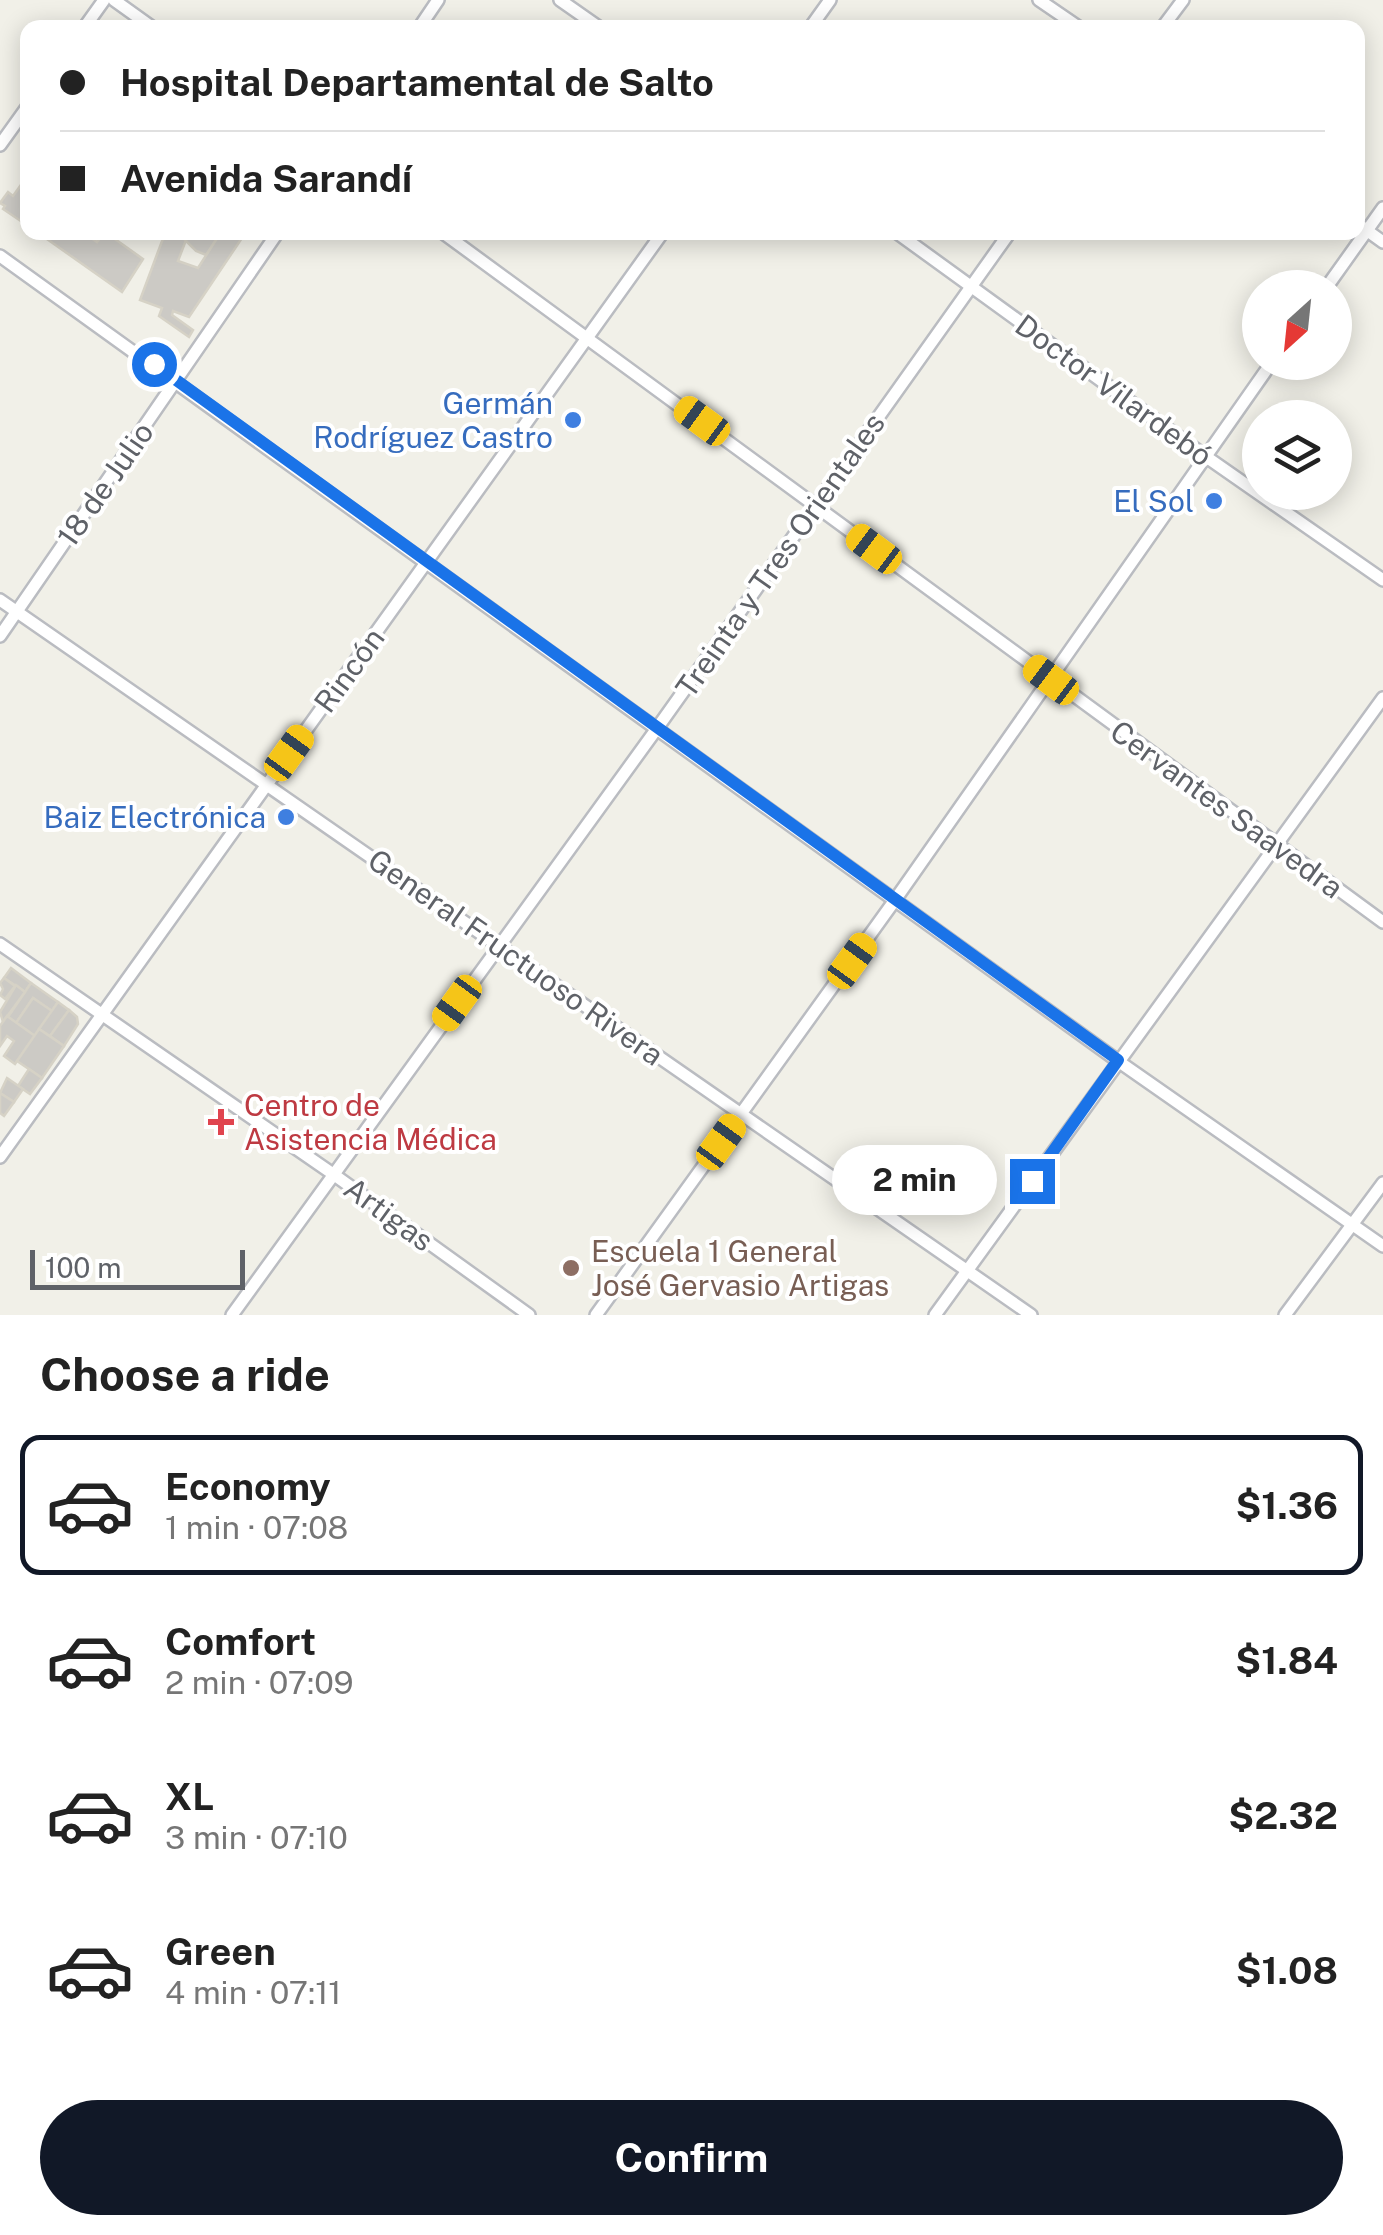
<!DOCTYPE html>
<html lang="en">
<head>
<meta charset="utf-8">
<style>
  body { margin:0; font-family:"Public Sans",sans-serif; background:#f6f6f6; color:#222; height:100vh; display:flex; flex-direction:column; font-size:38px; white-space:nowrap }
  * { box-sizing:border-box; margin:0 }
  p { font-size:32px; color:#767676 }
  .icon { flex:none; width:55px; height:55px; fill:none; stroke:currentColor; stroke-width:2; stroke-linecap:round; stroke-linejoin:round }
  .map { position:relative; height:1315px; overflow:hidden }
  .drawer { display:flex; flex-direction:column; background:#fff; flex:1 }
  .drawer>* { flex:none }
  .guide { position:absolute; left:20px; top:20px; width:1345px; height:220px; border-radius:20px; box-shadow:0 5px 25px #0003; display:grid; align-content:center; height:220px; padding:0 40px; background:#fff }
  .needle { width:65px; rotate:207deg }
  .tools { position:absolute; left:1242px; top:270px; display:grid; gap:20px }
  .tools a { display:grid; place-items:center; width:110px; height:110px; border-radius:50%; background:#fff; box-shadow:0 5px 25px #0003; font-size:50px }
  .scale { position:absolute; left:30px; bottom:25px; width:215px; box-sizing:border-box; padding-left:10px; border:5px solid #5f6268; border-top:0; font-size:28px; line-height:35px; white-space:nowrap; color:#5f6268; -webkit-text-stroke:8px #fff; paint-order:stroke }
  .end { position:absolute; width:45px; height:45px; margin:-22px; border:12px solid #1a73e8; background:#fff; box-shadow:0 0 0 5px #fff }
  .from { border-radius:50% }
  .bubble { position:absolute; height:70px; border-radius:35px; background:#fff; box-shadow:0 5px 25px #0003; font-size:32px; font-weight:700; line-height:70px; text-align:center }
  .car { position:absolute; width:30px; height:60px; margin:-30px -15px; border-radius:12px; box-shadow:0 0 8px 2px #0007; background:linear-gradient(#f5c518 24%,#345 0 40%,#f5c518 0 76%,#345 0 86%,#f5c518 0) }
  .guide b { display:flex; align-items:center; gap:35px; height:95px; font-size:38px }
  .guide b+b { border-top:2px solid #e0e0e0 }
  .guide i { width:25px; height:25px; background:#222 }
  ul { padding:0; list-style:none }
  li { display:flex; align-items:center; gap:30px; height:140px; margin:0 20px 15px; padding:0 20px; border:5px solid transparent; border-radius:20px }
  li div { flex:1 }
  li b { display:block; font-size:38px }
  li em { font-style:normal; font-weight:700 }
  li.on { border-color:#111827 }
  li>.icon { width:90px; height:90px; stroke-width:1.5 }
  h2 { padding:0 40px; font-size:45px; line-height:120px }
  .primary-button { display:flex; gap:20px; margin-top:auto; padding:20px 40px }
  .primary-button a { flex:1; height:115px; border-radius:60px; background:#111827; color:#fff; font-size:40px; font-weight:700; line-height:115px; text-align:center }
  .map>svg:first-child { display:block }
  .building { fill:#cccac5; stroke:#d6d2c6; stroke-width:2.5 }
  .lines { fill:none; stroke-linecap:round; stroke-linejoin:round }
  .minor-casing { stroke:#babcc1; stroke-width:16 }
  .minor { stroke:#fff; stroke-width:11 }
  .route { stroke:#1a73e8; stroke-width:12 }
  .shop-dot { fill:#3f7fe0; stroke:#fff; stroke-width:4 }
  .health-dot { fill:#e0444e; stroke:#fff; stroke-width:4 }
  .education-dot { fill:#8d6e63; stroke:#fff; stroke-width:4 }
  .labels { text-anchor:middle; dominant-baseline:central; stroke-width:8; stroke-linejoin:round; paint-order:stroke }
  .street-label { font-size:30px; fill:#5f6268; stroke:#fff }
  .shop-label { font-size:30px; fill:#366cbe; stroke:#fff; text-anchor:end }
  .health-label { font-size:30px; fill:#be3a42; stroke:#fff; text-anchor:start }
  .education-label { font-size:30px; fill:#785e54; stroke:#fff; text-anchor:start }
</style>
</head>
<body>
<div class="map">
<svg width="1383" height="1315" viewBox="0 0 1383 1315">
  <rect width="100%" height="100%" fill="#f1f0e8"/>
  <!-- building -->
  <g class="building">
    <path d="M 28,175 L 28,226 L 3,209 L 5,206 L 0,203 L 8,192 L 13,196 Z"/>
    <path d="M 37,232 L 94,232 L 90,237 L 97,242 L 105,232 L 143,259 L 122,292 Z"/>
    <path d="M 169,232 L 177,232 L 186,240 L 178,261 L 198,268 L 221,232 L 246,232 L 189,317 L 173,311 L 172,315 L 193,330 L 189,337 L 159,316 L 162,308 L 140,300 L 162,241 Z"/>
    <path d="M 177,232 L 221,232 L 206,255 L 196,251 Z"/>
    <path d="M 11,968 L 31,983 L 25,992 L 4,978 Z"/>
    <path d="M 4,978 L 15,986 L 5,999 L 0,995 L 3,989 L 0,983 Z"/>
    <path d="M 31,983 L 58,1002 L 52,1011 L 33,998 L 16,1023 L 8,1017 Z"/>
    <path d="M 16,985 L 25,992 L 3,1022 L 0,1012 Z"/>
    <path d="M 33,998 L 52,1011 L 35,1036 L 16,1023 Z"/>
    <path d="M 58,1002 L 69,1010 L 50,1036 L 39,1029 Z"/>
    <path d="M 69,1010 L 77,1017 L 78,1024 L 64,1046 L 50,1036 Z"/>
    <path d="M 7,1016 L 35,1036 L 15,1064 L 4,1056 L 14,1041 L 7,1036 L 0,1046 L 0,1026 Z"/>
    <path d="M 39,1029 L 64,1046 L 42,1078 L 17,1061 Z"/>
    <path d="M 29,1069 L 42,1078 L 30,1094 L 18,1086 Z"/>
    <path d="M 7,1078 L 23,1089 L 14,1102 L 0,1093 Z"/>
    <path d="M 0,1093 L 14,1102 L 4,1116 L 0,1113 Z"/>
  </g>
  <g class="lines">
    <defs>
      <g id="minor">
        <path d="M 114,0 L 153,28"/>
        <path d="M 560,0 L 600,28"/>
        <path d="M 1039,0 L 1080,28"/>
        <path d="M 84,28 L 104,0"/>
        <path d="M 419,28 L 438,0"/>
        <path d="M 810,28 L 830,0"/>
        <path d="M 1162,28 L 1183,0"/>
        <path d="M 0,145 L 28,106"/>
        <path d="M 1358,224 L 1383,242"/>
        <path d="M 442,232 L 1383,922"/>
        <path d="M 896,232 L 1205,456 L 1383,580"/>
        <path d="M 0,256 L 1118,1061 L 1383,1246"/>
        <path d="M 1326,288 L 1383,208"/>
        <path d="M 0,600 L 1031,1315"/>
        <path d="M 0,636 L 278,232"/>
        <path d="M 0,944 L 333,1174 L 529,1315"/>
        <path d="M 0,1157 L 663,232"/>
        <path d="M 232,1315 L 658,727 L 1010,232"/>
        <path d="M 596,1315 L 895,900 L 1272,362"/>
        <path d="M 935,1315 L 1383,698"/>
        <path d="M 1285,1315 L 1383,1183"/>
      </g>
    </defs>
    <!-- minor casing -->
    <use href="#minor" class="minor-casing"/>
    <!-- minor -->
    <use href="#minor" class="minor"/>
  </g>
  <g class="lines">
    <!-- route -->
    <path class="route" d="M 154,364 L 1118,1060 L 1032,1181"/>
  </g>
  <!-- markers -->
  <g class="shop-dot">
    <circle cx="573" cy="420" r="10"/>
    <circle cx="1214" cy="501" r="10"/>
    <circle cx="286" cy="817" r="10"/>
  </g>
  <path class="health-dot" d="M216 1107h10v10h10v10h-10v10h-10v-10h-10v-10h10z"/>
  <circle class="education-dot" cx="571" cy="1268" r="10"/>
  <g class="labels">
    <!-- street labels -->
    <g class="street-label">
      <text transform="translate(1114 390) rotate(36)">Doctor Vilardebó</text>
      <text transform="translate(105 484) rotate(-55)">18 de Julio</text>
      <text transform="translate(780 555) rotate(-55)">Treinta y Tres Orientales</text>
      <text transform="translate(349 670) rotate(-54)">Rincón</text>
      <text transform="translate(1227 809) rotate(36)">Cervantes Saavedra</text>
      <text transform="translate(516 957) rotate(35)">General Fructuoso Rivera</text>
      <text transform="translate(389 1214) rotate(36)">Artigas</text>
    </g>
    <!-- shop labels -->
    <g class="shop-label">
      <text x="553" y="403">Germán<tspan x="553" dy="34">Rodríguez Castro</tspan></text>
      <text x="1194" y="501">El Sol</text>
      <text x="266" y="817">Baiz Electrónica</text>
    </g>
    <!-- health labels -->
    <g class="health-label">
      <text x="244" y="1105">Centro de<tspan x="244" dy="34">Asistencia Médica</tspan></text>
    </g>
    <!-- education labels -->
    <g class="education-label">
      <text x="591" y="1251">Escuela 1 General<tspan x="591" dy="34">José Gervasio Artigas</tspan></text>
    </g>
  </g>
</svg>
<div class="tools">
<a><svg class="needle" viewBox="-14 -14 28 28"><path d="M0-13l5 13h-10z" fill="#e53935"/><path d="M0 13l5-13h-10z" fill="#767676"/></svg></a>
<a><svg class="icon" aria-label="layers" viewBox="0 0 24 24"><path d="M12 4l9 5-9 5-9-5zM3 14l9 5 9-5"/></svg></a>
</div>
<div class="scale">100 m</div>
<i class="end from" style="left:154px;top:364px"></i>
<i class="end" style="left:1032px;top:1181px"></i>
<div class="bubble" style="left:832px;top:1145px;width:165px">2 min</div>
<i class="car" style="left:702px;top:421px;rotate:306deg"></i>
<i class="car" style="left:874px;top:549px;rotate:307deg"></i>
<i class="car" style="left:1051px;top:680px;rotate:307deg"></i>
<i class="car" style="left:289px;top:753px;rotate:36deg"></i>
<i class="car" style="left:852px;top:961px;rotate:36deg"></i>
<i class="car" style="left:457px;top:1003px;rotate:216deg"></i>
<i class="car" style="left:721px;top:1142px;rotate:36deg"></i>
<div class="guide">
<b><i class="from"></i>Hospital Departamental de Salto</b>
<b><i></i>Avenida Sarandí</b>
</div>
</div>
<section class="drawer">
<h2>Choose a ride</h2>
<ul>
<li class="on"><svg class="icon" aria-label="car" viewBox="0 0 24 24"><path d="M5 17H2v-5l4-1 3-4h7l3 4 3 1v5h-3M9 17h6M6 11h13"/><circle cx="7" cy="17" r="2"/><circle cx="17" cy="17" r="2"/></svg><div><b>Economy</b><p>1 min · 07:08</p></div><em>$1.36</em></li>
<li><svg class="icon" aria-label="car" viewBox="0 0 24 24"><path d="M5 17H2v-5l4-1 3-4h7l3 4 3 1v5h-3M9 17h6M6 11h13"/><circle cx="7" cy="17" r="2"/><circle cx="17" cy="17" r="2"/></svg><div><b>Comfort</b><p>2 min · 07:09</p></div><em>$1.84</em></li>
<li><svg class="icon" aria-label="car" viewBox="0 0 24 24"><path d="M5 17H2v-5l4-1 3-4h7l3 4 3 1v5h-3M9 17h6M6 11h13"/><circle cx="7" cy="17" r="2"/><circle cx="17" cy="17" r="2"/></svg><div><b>XL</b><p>3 min · 07:10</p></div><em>$2.32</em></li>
<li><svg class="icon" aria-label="car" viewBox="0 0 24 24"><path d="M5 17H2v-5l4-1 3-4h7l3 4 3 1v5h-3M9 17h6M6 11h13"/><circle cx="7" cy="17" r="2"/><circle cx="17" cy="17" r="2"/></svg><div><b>Green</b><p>4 min · 07:11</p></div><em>$1.08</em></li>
</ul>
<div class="primary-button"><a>Confirm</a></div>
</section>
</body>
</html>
